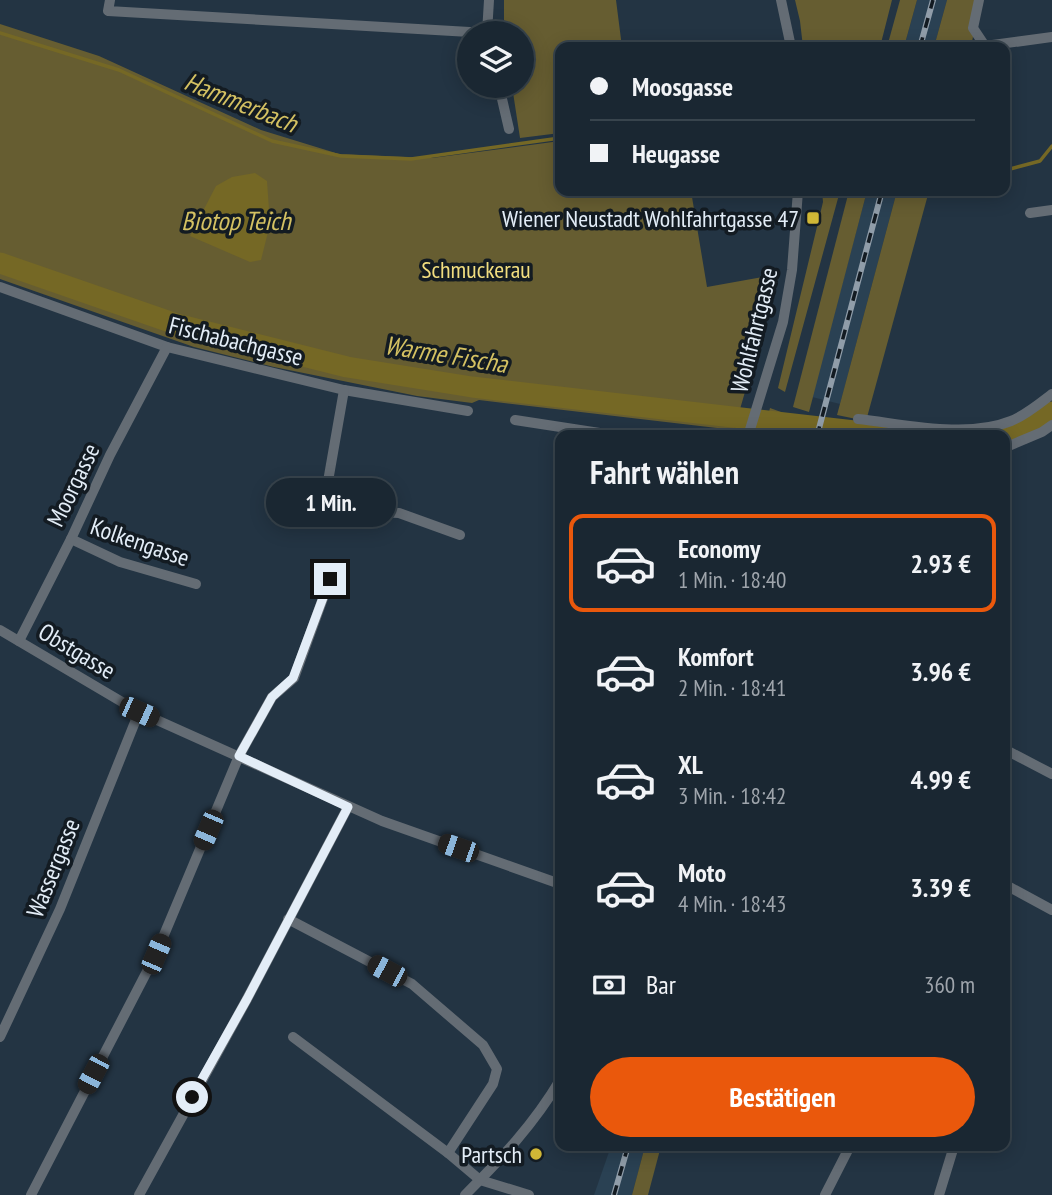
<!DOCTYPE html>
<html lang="de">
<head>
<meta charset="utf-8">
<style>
  body { margin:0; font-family:"PT Sans Narrow",sans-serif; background:#27333e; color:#f1f3f6; height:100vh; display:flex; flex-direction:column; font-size:26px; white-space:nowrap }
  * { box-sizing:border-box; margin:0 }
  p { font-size:23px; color:#9fa5ac }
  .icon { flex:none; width:38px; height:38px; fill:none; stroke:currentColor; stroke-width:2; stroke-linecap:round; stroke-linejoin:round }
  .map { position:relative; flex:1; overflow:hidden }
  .side { position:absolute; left:555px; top:430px; width:455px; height:721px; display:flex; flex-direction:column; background:#1a2732; border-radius:14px; box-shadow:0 4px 18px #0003,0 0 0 2px #38444d }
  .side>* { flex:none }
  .hud { position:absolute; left:555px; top:42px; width:455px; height:154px; border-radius:14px; box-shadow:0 4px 18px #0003,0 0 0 2px #38444d; display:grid; align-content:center; height:154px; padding:0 35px; background:#1a2732 }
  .tools { position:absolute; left:457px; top:21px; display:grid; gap:14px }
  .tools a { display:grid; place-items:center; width:77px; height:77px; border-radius:50%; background:#1a2732; box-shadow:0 4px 18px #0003,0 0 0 2px #38444d; font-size:35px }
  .end { position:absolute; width:32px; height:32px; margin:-16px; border:9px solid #e3edf7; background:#111; box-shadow:0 0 0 4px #111 }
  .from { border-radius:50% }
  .bubble { position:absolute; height:49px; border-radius:24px; background:#1a2732; box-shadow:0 4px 18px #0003,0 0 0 2px #38444d; font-size:23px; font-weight:700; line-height:49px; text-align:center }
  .car { position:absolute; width:21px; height:42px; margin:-21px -10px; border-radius:9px; box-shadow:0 0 5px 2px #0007; background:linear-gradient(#222 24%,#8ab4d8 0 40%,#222 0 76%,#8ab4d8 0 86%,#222 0) }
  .hud b { display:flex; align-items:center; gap:24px; height:66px; font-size:26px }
  .hud b+b { border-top:2px solid #38444d }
  .hud i { width:18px; height:18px; background:#f1f3f6 }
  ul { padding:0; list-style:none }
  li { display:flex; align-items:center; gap:21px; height:98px; margin:0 14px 10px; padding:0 21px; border:4px solid transparent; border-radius:14px }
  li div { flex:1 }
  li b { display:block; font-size:26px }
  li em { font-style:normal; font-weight:700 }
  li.current { border-color:#ea580c }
  li>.icon { width:63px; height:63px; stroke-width:1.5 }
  h2 { padding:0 35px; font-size:32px; line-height:84px }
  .pay { display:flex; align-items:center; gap:18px; height:77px; padding:0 35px; font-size:26px }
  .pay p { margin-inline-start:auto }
  .cta { display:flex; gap:14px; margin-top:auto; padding:14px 35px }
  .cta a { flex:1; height:80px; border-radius:42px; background:#ea580c; color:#fff; font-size:28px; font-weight:700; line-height:80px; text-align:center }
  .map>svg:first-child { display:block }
  .built { fill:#2a4153 }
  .green { fill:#665d31 }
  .water { fill:#756825 }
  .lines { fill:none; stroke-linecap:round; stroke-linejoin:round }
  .stream { stroke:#756825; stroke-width:3.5 }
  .river { stroke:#756825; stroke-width:21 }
  .street { stroke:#646c74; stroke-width:10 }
  .rail-casing { stroke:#909da9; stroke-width:6 }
  .rail { stroke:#131b22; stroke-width:3.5; stroke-dasharray:10; stroke-linecap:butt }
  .route { stroke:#e3edf7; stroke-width:9 }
  .poi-dot { fill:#d0b736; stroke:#131b22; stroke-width:2.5 }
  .labels { text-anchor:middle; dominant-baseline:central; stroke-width:7; stroke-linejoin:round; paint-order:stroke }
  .poi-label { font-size:24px; fill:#e3edf7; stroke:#131b22; text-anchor:end }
  .park-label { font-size:24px; fill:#f2de7f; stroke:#131b22 }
  .street-label { font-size:24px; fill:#e3edf7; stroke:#131b22 }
  .water-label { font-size:26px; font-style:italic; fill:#d4c162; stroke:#131b22 }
</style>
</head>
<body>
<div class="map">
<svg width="1052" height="1195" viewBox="0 0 1052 1195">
  <rect width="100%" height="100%" fill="#233443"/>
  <!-- built -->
  <g class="built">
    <path d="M 917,0 L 947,0 L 934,47 L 904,47 Z"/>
    <path d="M 867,191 L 897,191 L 840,404 L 812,397 Z"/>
    <path d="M 611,1146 L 645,1146 L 632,1195 L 594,1195 Z"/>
  </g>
  <!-- green -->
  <g class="green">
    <path d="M 504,0 L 616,0 L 622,47 L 560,47 L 560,133 L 520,138 L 512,86 L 522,86 L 522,33 L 504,33 Z"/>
    <path d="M 795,0 L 892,0 L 880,47 L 803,47 L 800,21 Z"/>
    <path d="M 900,0 L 917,0 L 904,47 L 887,47 Z"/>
    <path d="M 947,0 L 980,0 L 971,47 L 934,47 Z"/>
    <path d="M 0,24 L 99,56 L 261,130 L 339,154 L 432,158 L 560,141 L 560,191 L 691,191 L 707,287 L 779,274 L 734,430 L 479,400 L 472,403 L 417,396 L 274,367 L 194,347 L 0,279 Z"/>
    <path d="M 822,191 L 840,191 L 785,392 L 778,388 L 823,202 Z"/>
    <path d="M 849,191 L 867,191 L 809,412 L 793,407 Z"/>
    <path d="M 897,191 L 929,191 L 866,421 L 837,415 Z"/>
    <path d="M 770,408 L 781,412 L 775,436 L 763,436 Z"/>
    <path d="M 645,1146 L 661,1146 L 648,1195 L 632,1195 Z"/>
  </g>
  <!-- water -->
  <path class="water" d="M 255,173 L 267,181 L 270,224 L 261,260 L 250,262 L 190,236 L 216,186 L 232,177 Z"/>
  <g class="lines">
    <!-- stream -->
    <g class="stream">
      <path d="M 0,33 L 119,70 L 272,141 L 341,156 L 411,159 L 560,138"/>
      <path d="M 1004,167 L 1010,169 L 1040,161 L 1052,146"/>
    </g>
    <!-- river -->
    <g class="river">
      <path d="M 0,263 L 176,324 L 347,367 L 472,387 L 898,436"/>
      <path d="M 1004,437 L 1024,430 L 1052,412"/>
    </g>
    <!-- street -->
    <g class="street">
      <path d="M 110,0 L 108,11 L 487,33 L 489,0"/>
      <path d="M 781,0 L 791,47"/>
      <path d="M 979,0 L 973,28 L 985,46 L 1052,37"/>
      <path d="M 499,86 L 509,129"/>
      <path d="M 1030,213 L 1052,210"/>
      <path d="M 0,287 L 167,347 L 344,390 L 468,411"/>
      <path d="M 344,390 L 327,487 L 335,501 L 378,512 L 399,513 L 460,535"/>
      <path d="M 858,419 C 904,424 967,439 1011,421 C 1026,415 1039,404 1052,394"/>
      <path d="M 515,420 L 619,436"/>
      <path d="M 748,436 L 783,322 L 792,270 L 798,191"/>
      <path d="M 1004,448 L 1042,432 L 1052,425"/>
      <path d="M 71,539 L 120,562 L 196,584"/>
      <path d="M 0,630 L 139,712 L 382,821 L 560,884"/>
      <path d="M 19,641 L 71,539 L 110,455 L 167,347"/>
      <path d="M 1004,749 L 1052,774"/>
      <path d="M 1004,884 L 1052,910"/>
      <path d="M 288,919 L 412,984 L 483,1045 L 497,1069 L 493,1084 L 448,1153"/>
      <path d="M 0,1037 L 60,909 L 139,712"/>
      <path d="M 293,1037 L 448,1153 L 480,1180 L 529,1195"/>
      <path d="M 31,1195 L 156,954 L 239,756 L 272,697 L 294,678 L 330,579"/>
      <path d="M 139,1195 L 247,999 L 348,807"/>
      <path d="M 465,1195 C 501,1159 534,1124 560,1080"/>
      <path d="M 825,1195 L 850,1146"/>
      <path d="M 939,1195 L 954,1146"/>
    </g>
    <defs>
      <g id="rail">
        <path d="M 920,47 L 933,0"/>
        <path d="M 817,436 L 882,191"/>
        <path d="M 614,1195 L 628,1146"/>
      </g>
    </defs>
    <!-- rail casing -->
    <use href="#rail" class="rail-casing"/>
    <!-- rail -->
    <use href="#rail" class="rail"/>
  </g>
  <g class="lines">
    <!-- route -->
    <path class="route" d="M 192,1097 L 247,999 L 348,807 L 239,756 L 272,697 L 293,678 L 330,579"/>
  </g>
  <!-- markers -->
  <g class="poi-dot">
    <rect x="806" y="211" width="14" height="14" rx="3.5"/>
    <circle cx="536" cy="1154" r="7"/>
  </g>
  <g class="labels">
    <!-- poi labels -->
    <g class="poi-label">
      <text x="799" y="218">Wiener Neustadt Wohlfahrtgasse 47</text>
      <text x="522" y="1154">Partsch</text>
    </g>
    <!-- park labels -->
    <g class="park-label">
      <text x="476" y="269">Schmuckerau</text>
    </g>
    <!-- street labels -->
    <g class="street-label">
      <text transform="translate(754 330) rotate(-76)">Wohlfahrtgasse</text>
      <text transform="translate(236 341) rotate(14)">Fischabachgasse</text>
      <text transform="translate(73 485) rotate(-64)">Moorgasse</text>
      <text transform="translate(140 542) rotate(19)">Kolkengasse</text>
      <text transform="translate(77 651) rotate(31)">Obstgasse</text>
      <text transform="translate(53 868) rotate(-68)">Wassergasse</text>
    </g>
    <!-- water labels -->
    <g class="water-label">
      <text transform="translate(241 102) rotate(22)">Hammerbach</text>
      <text x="236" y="220">Biotop Teich</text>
      <text transform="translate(446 354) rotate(9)">Warme Fischa</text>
    </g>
  </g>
</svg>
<div class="tools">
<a><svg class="icon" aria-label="layers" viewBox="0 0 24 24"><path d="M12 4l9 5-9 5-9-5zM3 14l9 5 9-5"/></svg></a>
</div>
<i class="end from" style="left:192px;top:1097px"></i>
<i class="end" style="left:330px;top:579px"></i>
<div class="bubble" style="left:266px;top:478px;width:130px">1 Min.</div>
<i class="car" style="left:139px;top:712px;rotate:114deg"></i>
<i class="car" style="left:208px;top:830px;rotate:203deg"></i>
<i class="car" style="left:458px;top:848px;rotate:289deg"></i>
<i class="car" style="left:156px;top:954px;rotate:23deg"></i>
<i class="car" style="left:387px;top:971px;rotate:298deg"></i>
<i class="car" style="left:93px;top:1074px;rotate:208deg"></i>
<div class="hud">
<b><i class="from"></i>Moosgasse</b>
<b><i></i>Heugasse</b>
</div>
<section class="side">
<h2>Fahrt wählen</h2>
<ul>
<li class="current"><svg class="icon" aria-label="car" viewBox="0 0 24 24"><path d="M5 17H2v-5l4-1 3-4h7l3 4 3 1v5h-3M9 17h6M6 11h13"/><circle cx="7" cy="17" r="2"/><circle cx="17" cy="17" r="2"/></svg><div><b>Economy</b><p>1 Min. · 18:40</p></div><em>2.93 €</em></li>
<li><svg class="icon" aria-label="car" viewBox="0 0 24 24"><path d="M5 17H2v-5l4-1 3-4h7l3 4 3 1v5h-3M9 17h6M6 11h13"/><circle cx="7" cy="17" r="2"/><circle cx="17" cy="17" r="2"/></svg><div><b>Komfort</b><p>2 Min. · 18:41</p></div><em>3.96 €</em></li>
<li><svg class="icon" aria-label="car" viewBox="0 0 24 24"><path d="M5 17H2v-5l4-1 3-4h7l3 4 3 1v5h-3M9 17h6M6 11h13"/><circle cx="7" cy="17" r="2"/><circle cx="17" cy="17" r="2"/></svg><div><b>XL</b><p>3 Min. · 18:42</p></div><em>4.99 €</em></li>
<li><svg class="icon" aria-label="car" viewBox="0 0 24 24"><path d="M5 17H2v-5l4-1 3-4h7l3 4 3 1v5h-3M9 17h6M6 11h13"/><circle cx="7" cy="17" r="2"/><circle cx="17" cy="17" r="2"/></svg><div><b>Moto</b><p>4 Min. · 18:43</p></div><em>3.39 €</em></li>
</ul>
<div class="pay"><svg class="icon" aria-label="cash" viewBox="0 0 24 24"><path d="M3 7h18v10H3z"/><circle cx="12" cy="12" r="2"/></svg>Bar<p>360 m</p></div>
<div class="cta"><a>Bestätigen</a></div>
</section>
</div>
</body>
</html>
